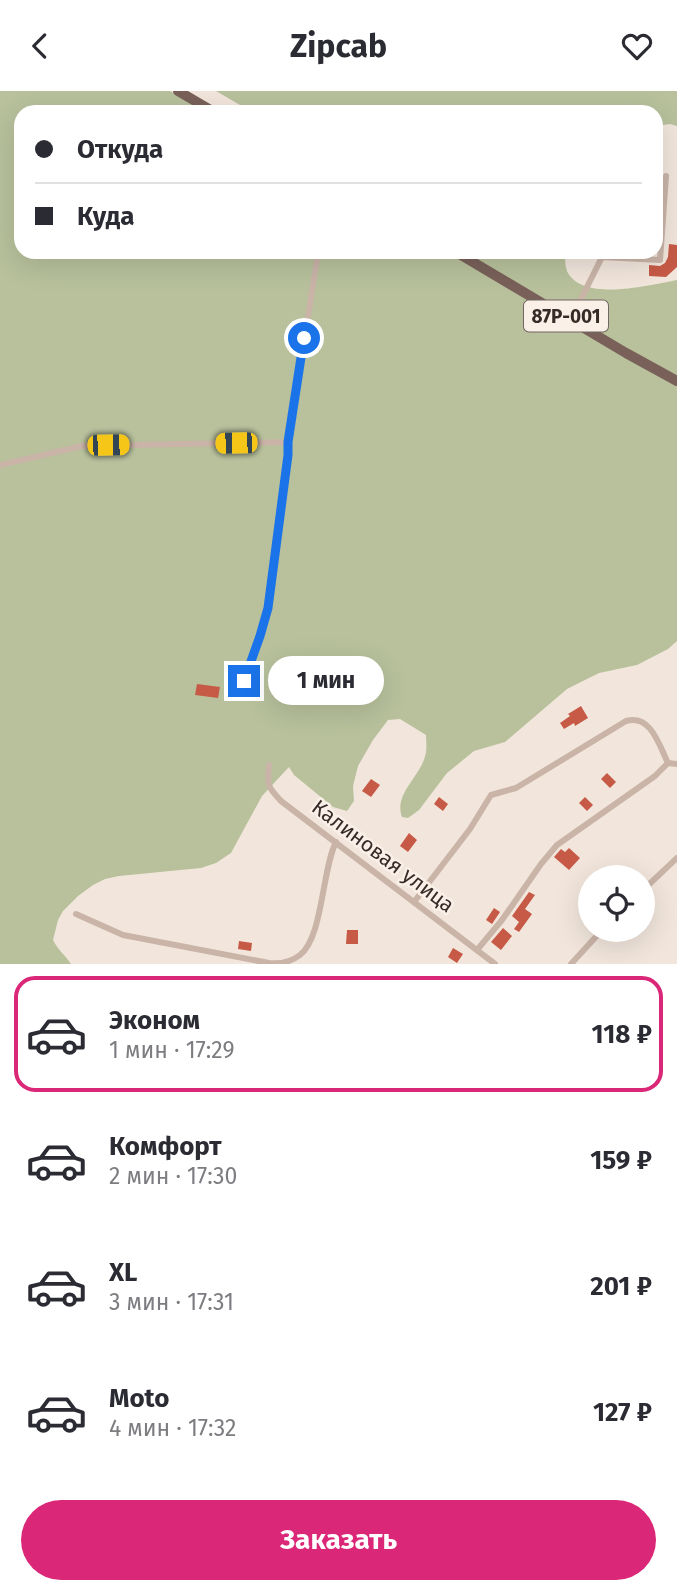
<!DOCTYPE html>
<html lang="ru">
<head>
<meta charset="utf-8">
<style>
  body { margin:0; font-family:"Fira Sans",sans-serif; background:#f7f7f7; color:#2b2b33; height:100vh; display:flex; flex-direction:column; font-size:26px; white-space:nowrap }
  * { box-sizing:border-box; margin:0 }
  p { font-size:23px; color:#7c7c81 }
  .icon { flex:none; width:38px; height:38px; fill:none; stroke:currentColor; stroke-width:2; stroke-linecap:round; stroke-linejoin:round }
  .map { position:relative; height:873px; overflow:hidden }
  .details { display:flex; flex-direction:column; background:#fff; flex:1 }
  .details>* { flex:none }
  .hud { position:absolute; left:14px; top:14px; width:649px; height:154px; border-radius:21px; box-shadow:0 7px 28px #0002; display:grid; align-content:center; height:154px; padding:0 21px; background:#fff }
  .tools { position:absolute; left:578px; top:774px; display:grid; gap:14px }
  .tools a { display:grid; place-items:center; width:77px; height:77px; border-radius:50%; background:#fff; box-shadow:0 7px 28px #0002; font-size:35px }
  .end { position:absolute; width:32px; height:32px; margin:-16px; border:9px solid #1a73e8; background:#fff; box-shadow:0 0 0 4px #fff }
  .from { border-radius:50% }
  .bubble { position:absolute; height:49px; border-radius:24px; background:#fff; box-shadow:0 7px 28px #0002; font-size:23px; font-weight:700; line-height:49px; text-align:center }
  .car { position:absolute; width:21px; height:42px; margin:-21px -10px; border-radius:9px; box-shadow:0 0 5px 2px #0007; background:linear-gradient(#f5c518 24%,#345 0 40%,#f5c518 0 76%,#345 0 86%,#f5c518 0) }
  .hud b { display:flex; align-items:center; gap:24px; height:66px; font-size:26px }
  .hud b+b { border-top:2px solid #e1e1e2 }
  .hud i { width:18px; height:18px; background:#2b2b33 }
  ul { padding:12px 0 0; list-style:none }
  li { display:flex; align-items:center; gap:21px; height:116px; margin:0 14px 10px; padding:0 7px; border:4px solid transparent; border-radius:21px }
  li div { flex:1 }
  li b { display:block; font-size:26px }
  li em { font-style:normal; font-weight:700 }
  li.on { border-color:#db2777 }
  li>.icon { width:63px; height:63px; stroke-width:1.5 }
  .action { display:flex; gap:14px; margin-top:auto; padding:14px 21px }
  .action a { flex:1; height:80px; border-radius:42px; background:#db2777; color:#fff; font-size:28px; font-weight:700; line-height:80px; text-align:center }
  header { display:flex; justify-content:space-between; align-items:center; height:91px; padding:0 21px; background:#fff; font-size:32px; font-weight:700 }
  .map>svg:first-child { display:block }
  .green { fill:#b8c19c }
  .building { fill:#c65a46 }
  .lines { fill:none; stroke-linecap:round; stroke-linejoin:round }
  .lane { stroke:#cab4a8; stroke-width:3.5 }
  .street { stroke:#cab4a8; stroke-width:6 }
  .primary { stroke:#796159; stroke-width:10 }
  .route { stroke:#1a73e8; stroke-width:9 }
  .labels { text-anchor:middle; dominant-baseline:central; stroke-width:5; stroke-linejoin:round; paint-order:stroke }
  .shield { fill:#faf0e8; stroke:#726662; stroke-width:2 }
  .shield-label { font-size:19px; font-weight:bold; fill:#372b28 }
  .street-label { font-size:21px; fill:#372b28; stroke:#faf0e8 }
</style>
</head>
<body>
<header><svg class="icon" aria-label="back" viewBox="0 0 24 24"><path d="M15 5l-7 7 7 7"/></svg>Zipcab<svg class="icon" aria-label="heart" viewBox="0 0 24 24"><path d="M12 20l-8-8c-3-5 5-10 8-4 3-6 11-1 8 4z"/></svg></header>
<div class="map">
<svg width="677" height="873" viewBox="0 0 677 873">
  <rect width="100%" height="100%" fill="#f2e6dc"/>
  <!-- green -->
  <g class="green">
    <path d="M 0,0 L 170,0 L 206,21 L 21,21 L 21,161 L 565,161 C 565,167 565,177 568,182 C 585,211 650,194 677,189 L 677,550 L 668,558 L 637,574 L 599,582 L 567,598 L 505,651 L 474,660 L 447,682 L 419,719 L 408,727 L 402,726 C 393,702 423,684 426,661 C 427,656 426,649 426,644 L 400,628 L 388,629 L 373,649 L 358,675 L 353,695 L 354,710 L 347,720 L 333,716 L 294,684 L 289,676 L 262,705 L 231,762 L 216,772 L 201,777 L 119,785 L 105,788 L 93,794 L 78,805 L 63,820 L 58,829 L 53,849 C 58,859 65,864 71,873 L 0,873 Z"/>
    <path d="M 216,0 L 677,0 L 677,35 L 670,33 L 656,35 L 656,21 L 252,21 Z"/>
  </g>
  <!-- building -->
  <g class="building">
    <path d="M 669,153 L 677,154 L 677,176 L 666,186 L 649,185 L 649,174 L 660,175 L 665,172 L 668,166 Z"/>
    <path d="M 197,593 L 220,596 L 218,607 L 195,604 Z"/>
    <path d="M 581,615 L 588,627 L 575,635 L 574,632 L 564,638 L 560,632 L 570,625 L 568,623 Z"/>
    <path d="M 607,682 L 616,691 L 610,697 L 601,688 Z"/>
    <path d="M 371,688 L 380,694 L 371,706 L 362,700 Z"/>
    <path d="M 439,706 L 448,713 L 443,720 L 434,713 Z"/>
    <path d="M 585,706 L 593,714 L 587,720 L 579,712 Z"/>
    <path d="M 409,742 L 417,749 L 408,761 L 400,755 Z"/>
    <path d="M 569,757 L 580,767 L 569,779 L 554,766 L 561,758 L 565,761 Z"/>
    <path d="M 529,801 L 535,804 L 525,818 L 532,823 L 519,841 L 514,838 L 519,831 L 512,825 Z"/>
    <path d="M 494,817 L 500,821 L 492,833 L 486,829 Z"/>
    <path d="M 503,837 L 512,845 L 501,859 L 491,851 Z"/>
    <path d="M 347,839 L 358,839 L 358,853 L 346,853 Z"/>
    <path d="M 239,850 L 252,852 L 251,860 L 238,858 Z"/>
    <path d="M 453,857 L 463,863 L 457,872 L 448,866 Z"/>
  </g>
  <g class="lines">
    <!-- lane -->
    <path class="lane" d="M 230,584 L 244,590 L 260,545 L 268,518 L 288,364 L 288,351"/>
    <!-- street -->
    <g class="street">
      <path d="M 571,228 L 602,166 L 660,169 L 666,85"/>
      <path d="M 0,374 L 82,355 L 288,351 L 317,169 L 320,161"/>
      <path d="M 269,674 C 267,695 267,695 281,710 L 495,873"/>
      <path d="M 642,800 L 677,767"/>
      <path d="M 414,811 L 470,738 L 491,704 L 516,697 L 626,630 C 651,623 659,654 668,672"/>
      <path d="M 76,823 L 123,844 L 269,872 C 280,873 291,871 300,864 C 323,846 322,778 336,751"/>
      <path d="M 477,859 L 502,829 L 541,773 L 557,754 L 655,685 L 668,672 L 677,673"/>
      <path d="M 571,873 L 603,838"/>
    </g>
    <!-- primary -->
    <g class="primary">
      <path d="M 178,0 L 214,21"/>
      <path d="M 456,161 L 626,262 L 677,290"/>
    </g>
  </g>
  <g class="lines">
    <!-- route -->
    <path class="route" d="M 244,590 L 260,545 L 268,517 L 288,364 L 288,351 L 304,247"/>
  </g>
  <g class="labels">
    <!-- shield labels -->
    <rect class="shield" x="524" y="209.5" width="84" height="31" rx="5"/>
    <g class="shield-label">
      <text x="566" y="225">87Р-001</text>
    </g>
    <!-- street labels -->
    <g class="street-label">
      <text transform="translate(383 765) rotate(37)">Калиновая улица</text>
    </g>
  </g>
</svg>
<div class="tools">
<a><svg class="icon" aria-label="locate" viewBox="0 0 24 24"><circle cx="12" cy="12" r="6"/><path d="M12 2v4M12 18v4M2 12h4M18 12h4"/></svg></a>
</div>
<i class="end from" style="left:304px;top:247px"></i>
<i class="end" style="left:244px;top:590px"></i>
<div class="bubble" style="left:268px;top:565px;width:116px">1 мин</div>
<i class="car" style="left:236px;top:352px;rotate:269deg"></i>
<i class="car" style="left:108px;top:354px;rotate:89deg"></i>
<div class="hud">
<b><i class="from"></i>Откуда</b>
<b><i></i>Куда</b>
</div>
</div>
<section class="details">
<ul>
<li class="on"><svg class="icon" aria-label="car" viewBox="0 0 24 24"><path d="M5 17H2v-5l4-1 3-4h7l3 4 3 1v5h-3M9 17h6M6 11h13"/><circle cx="7" cy="17" r="2"/><circle cx="17" cy="17" r="2"/></svg><div><b>Эконом</b><p>1 мин · 17:29</p></div><em>118 ₽</em></li>
<li><svg class="icon" aria-label="car" viewBox="0 0 24 24"><path d="M5 17H2v-5l4-1 3-4h7l3 4 3 1v5h-3M9 17h6M6 11h13"/><circle cx="7" cy="17" r="2"/><circle cx="17" cy="17" r="2"/></svg><div><b>Комфорт</b><p>2 мин · 17:30</p></div><em>159 ₽</em></li>
<li><svg class="icon" aria-label="car" viewBox="0 0 24 24"><path d="M5 17H2v-5l4-1 3-4h7l3 4 3 1v5h-3M9 17h6M6 11h13"/><circle cx="7" cy="17" r="2"/><circle cx="17" cy="17" r="2"/></svg><div><b>XL</b><p>3 мин · 17:31</p></div><em>201 ₽</em></li>
<li><svg class="icon" aria-label="car" viewBox="0 0 24 24"><path d="M5 17H2v-5l4-1 3-4h7l3 4 3 1v5h-3M9 17h6M6 11h13"/><circle cx="7" cy="17" r="2"/><circle cx="17" cy="17" r="2"/></svg><div><b>Moto</b><p>4 мин · 17:32</p></div><em>127 ₽</em></li>
</ul>
<div class="action"><a>Заказать</a></div>
</section>
</body>
</html>
